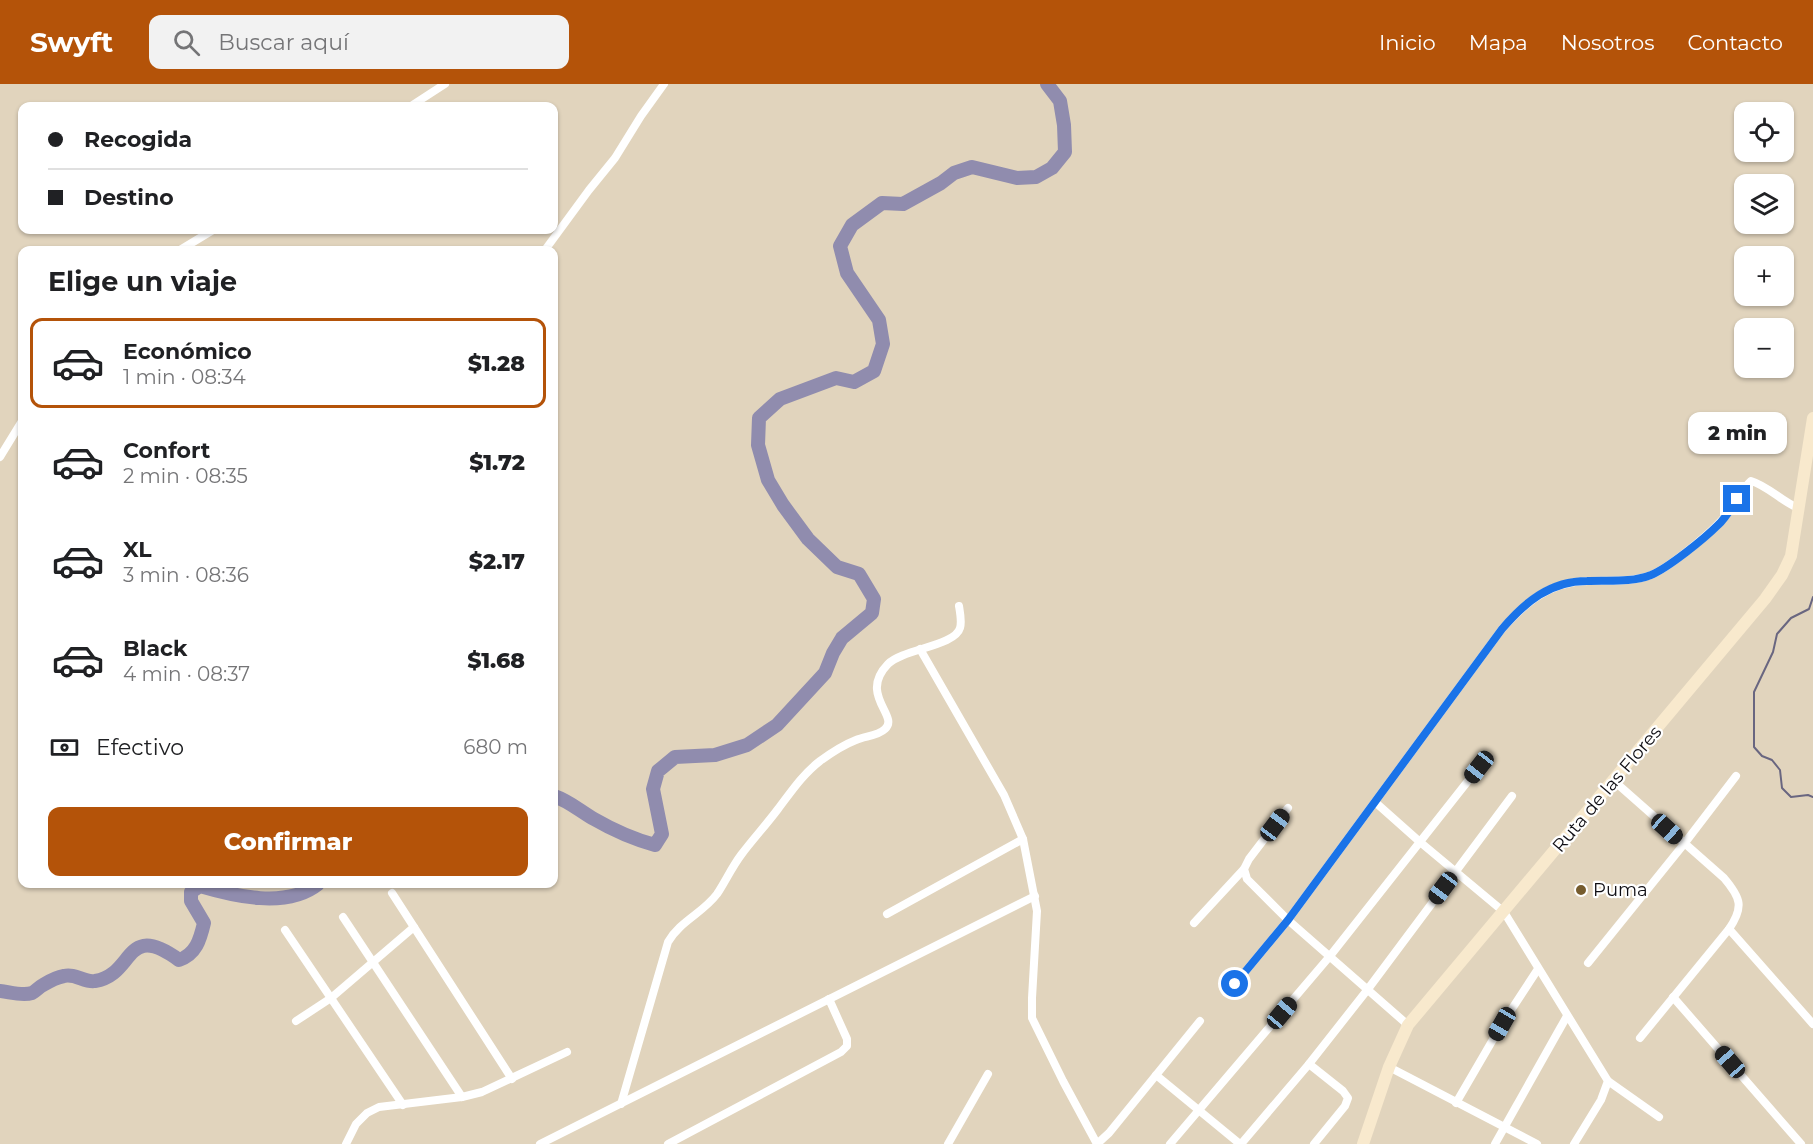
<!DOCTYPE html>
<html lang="es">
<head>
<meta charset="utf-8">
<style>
  body { margin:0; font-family:Montserrat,sans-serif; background:#f2f2f2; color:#202124; height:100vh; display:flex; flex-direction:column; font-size:22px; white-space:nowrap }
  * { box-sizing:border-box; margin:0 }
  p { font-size:20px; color:#757577 }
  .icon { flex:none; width:33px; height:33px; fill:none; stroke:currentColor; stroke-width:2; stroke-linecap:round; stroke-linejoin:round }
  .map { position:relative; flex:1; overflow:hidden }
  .side { position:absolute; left:18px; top:162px; width:540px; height:642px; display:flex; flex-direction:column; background:#fff; border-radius:12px; box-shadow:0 2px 4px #0004 }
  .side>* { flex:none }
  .guide { position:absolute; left:18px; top:18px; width:540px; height:132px; border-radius:12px; box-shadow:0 2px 4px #0004; display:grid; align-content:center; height:132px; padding:0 30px; background:#fff }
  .buttons { position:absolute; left:1734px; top:18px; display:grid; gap:12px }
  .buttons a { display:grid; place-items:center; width:60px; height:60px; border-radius:12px; background:#fff; box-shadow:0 2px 4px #0004; font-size:30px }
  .end { position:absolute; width:27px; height:27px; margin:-14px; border:8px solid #1a73e8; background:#fff; box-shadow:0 0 0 3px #fff }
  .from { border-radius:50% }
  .bubble { position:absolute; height:42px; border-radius:12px; background:#fff; box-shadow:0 2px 4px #0004; font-size:20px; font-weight:800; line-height:42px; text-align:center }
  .car { position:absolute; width:18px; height:36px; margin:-18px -9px; border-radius:8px; box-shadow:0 0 4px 2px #0007; background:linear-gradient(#222 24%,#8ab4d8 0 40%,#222 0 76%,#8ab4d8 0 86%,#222 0) }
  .guide b { display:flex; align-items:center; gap:21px; height:57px; font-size:22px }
  .guide b+b { border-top:2px solid #e0e0e0 }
  .guide i { width:15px; height:15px; background:#202124 }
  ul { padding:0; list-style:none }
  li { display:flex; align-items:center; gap:18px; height:90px; margin:0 12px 9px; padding:0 18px; border:3px solid transparent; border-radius:12px }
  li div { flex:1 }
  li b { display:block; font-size:22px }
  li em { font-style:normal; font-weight:800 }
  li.on { border-color:#b45309 }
  li>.icon { width:54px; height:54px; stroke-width:1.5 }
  h2 { padding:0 30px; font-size:27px; line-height:72px }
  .pay { display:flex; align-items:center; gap:15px; height:66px; padding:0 30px; font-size:22px }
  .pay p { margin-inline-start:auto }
  .action { display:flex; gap:12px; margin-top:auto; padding:12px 30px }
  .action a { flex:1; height:69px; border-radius:12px; background:#b45309; color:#fff; font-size:24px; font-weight:800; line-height:69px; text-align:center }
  header { display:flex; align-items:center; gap:36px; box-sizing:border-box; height:84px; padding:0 30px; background:#b45309; color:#fff }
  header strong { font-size:28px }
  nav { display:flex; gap:33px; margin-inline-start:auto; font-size:21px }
  .search { width:420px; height:54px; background:#f2f2f2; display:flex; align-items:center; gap:15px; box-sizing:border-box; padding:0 21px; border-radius:12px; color:#757577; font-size:22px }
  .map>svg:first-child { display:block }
  .green { fill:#e1d4bd; fill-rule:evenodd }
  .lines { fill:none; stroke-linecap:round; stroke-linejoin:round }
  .stream { stroke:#696680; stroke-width:2 }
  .river { stroke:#908cae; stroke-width:14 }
  .minor { stroke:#fff; stroke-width:8 }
  .secondary { stroke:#f8e9cd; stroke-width:12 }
  .route { stroke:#1a73e8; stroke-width:8 }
  .poi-dot { fill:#765c2e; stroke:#fff; stroke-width:2 }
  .labels { text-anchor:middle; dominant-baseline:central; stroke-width:4.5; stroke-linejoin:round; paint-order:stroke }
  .street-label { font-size:18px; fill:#0e0d13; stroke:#fff }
  .poi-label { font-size:18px; fill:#0e0d13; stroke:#fff; text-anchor:start }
</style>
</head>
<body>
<header>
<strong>Swyft</strong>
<div class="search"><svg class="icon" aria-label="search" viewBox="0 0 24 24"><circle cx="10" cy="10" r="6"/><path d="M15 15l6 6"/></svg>Buscar aquí</div>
<nav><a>Inicio</a><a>Mapa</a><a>Nosotros</a><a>Contacto</a></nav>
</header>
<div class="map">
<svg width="1813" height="1060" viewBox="0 0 1813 1060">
  <rect width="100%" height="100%" fill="#e8e7f8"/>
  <!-- green -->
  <path class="green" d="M 0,0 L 1813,0 L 1813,1060 L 0,1060 ZM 22,22 L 554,22 L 554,146 L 22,146 ZM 1744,28 L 1784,28 L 1784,68 L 1744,68 ZM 1744,100 L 1784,100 L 1784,140 L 1744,140 ZM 22,166 L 554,166 L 554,800 L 22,800 ZM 1744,172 L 1784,172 L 1784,212 L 1744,212 ZM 1744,244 L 1784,244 L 1784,284 L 1744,284 Z"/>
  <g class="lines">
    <!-- stream -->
    <path class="stream" d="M 1813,513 L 1809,525 L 1791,534 L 1777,550 L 1773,568 L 1754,608 L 1754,663 L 1762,672 L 1772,676 L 1780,686 L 1782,704 L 1791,713 L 1808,711 L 1813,713"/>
    <!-- river -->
    <g class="river">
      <path d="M 554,712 C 569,717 580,727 594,735 C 613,746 633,755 655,761 L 662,750 L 653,705 L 658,687 L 675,673 L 715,671 L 747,661 L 777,641 L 825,589 L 833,569 L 842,554 L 872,529 L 874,515 L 859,490 L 837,483 L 808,455 L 783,421 L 768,396 L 758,361 L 759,334 L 780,315 L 836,294 L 854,298 L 874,287 L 883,260 L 879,236 L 847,189 L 840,162 L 852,141 L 882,119 L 903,120 L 941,99 L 954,89 L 972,83 L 1017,94 L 1036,93 L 1052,84 L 1065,68 L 1064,41 L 1060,17 L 1047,0"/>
      <path d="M 0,907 C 10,908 22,912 32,909 C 36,907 39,903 43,901 C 48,898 58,893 64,892 C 75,889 85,899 95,897 C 135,891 124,836 179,876 C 196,870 200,856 204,839 L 191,817 L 191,808 L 200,802 C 234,812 287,825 318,800"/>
    </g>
    <!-- minor -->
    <g class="minor">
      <path d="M 411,22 L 445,0"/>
      <path d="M 180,166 L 213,146"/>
      <path d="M 545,166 L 589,106 L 615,74 L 641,32 L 664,0"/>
      <path d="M 0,373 L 22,337"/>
      <path d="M 920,565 L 1004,711 L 1023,755 L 1037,827 L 1032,914 L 1032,934 L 1063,997 L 1097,1060"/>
      <path d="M 1614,697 L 1724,794 C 1741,814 1744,823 1729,845 L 1640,954"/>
      <path d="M 1375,718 L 1420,758 L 1504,828 L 1608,997 L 1601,1016 L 1574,1060"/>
      <path d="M 1288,724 L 1249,775 L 1244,785 L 1247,795 L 1288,836 L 1408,941"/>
      <path d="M 392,809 L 512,995"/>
      <path d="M 887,830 L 1023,755"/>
      <path d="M 343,833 L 462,1013"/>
      <path d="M 1194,839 L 1244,785"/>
      <path d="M 1729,845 L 1813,940"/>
      <path d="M 285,846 L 403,1021"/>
      <path d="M 1588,879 L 1684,760 L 1736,692"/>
      <path d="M 1235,900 L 1288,836 L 1502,545 C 1526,518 1549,498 1588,497 C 1609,496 1630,499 1651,491 C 1670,483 1714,447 1727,430 C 1736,419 1741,406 1751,397 C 1768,402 1781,417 1798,424"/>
      <path d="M 1673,913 L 1801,1060"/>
      <path d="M 296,937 L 331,914 L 414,843"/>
      <path d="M 1309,980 L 1343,1007 L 1348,1014 L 1345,1022 L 1314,1060"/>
      <path d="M 1389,983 L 1537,1060"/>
      <path d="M 1156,991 L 1240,1060"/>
      <path d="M 1608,997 L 1659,1033"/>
      <path d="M 1456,1019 L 1502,940 L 1538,885"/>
      <path d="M 621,1020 L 668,858 C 680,837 703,829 717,810 C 725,798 732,783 741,771 C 753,755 766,741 778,725 C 791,708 803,690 820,677 C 831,669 843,661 856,656 C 865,652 878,652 885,645 C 900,632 858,611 888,580 C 903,565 955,562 960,544 C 962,538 960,528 959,522"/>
      <path d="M 346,1060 L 356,1040 L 367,1029 L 379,1023 L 462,1013 L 482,1008 L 567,968"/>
      <path d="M 540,1060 L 1035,812"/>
      <path d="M 668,1060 L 841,968 L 847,962 L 847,955 L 829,915"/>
      <path d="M 948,1060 L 988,990"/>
      <path d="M 1097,1060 L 1109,1049 L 1200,937"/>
      <path d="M 1170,1060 L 1330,872 L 1479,683"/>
      <path d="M 1241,1060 L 1309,980 L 1368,905 L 1512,712"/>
      <path d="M 1495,1060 L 1567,932"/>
    </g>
    <!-- secondary -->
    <path class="secondary" d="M 1363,1060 L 1389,983 L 1408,941 L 1765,515 L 1782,491 L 1791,472 L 1813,334"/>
  </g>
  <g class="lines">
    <!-- route -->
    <path class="route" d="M 1235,900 L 1288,836 L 1502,545 C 1525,518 1550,497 1587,497 C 1609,496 1630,499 1651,491 C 1668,484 1704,455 1718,441 C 1726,434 1731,424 1737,415"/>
  </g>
  <!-- markers -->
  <circle class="poi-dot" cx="1581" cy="806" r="6"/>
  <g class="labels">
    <!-- street labels -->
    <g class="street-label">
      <text transform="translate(1607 705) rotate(-50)">Ruta de las Flores</text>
    </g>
    <!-- poi labels -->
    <g class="poi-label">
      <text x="1593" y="806">Puma</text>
    </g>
  </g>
</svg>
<div class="buttons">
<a><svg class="icon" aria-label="locate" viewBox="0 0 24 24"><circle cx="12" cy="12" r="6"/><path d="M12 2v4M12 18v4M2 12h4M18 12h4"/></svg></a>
<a><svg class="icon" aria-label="layers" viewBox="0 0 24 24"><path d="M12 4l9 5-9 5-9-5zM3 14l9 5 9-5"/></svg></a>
<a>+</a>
<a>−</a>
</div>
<i class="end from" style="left:1235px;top:900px"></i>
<i class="end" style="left:1737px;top:415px"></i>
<div class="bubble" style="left:1688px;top:328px;width:99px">2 min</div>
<i class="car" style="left:1479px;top:683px;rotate:218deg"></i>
<i class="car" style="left:1275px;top:741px;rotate:37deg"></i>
<i class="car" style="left:1667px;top:745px;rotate:132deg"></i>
<i class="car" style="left:1443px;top:804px;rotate:217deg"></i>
<i class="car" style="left:1282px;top:929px;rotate:40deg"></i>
<i class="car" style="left:1502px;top:940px;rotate:210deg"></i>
<i class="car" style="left:1730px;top:978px;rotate:319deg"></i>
<div class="guide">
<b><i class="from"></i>Recogida</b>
<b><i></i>Destino</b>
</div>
<section class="side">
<h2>Elige un viaje</h2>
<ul>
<li class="on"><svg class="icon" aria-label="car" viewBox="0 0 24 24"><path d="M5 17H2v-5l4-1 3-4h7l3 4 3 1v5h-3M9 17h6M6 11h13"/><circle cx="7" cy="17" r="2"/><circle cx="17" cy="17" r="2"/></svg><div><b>Económico</b><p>1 min · 08:34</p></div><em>$1.28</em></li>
<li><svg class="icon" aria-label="car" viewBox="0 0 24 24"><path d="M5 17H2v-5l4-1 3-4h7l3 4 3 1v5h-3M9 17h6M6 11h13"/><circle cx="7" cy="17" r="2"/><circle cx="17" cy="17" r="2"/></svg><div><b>Confort</b><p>2 min · 08:35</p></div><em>$1.72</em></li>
<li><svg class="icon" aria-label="car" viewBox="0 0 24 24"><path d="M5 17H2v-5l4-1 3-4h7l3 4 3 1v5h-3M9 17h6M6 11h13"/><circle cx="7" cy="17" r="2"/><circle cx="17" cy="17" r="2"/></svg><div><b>XL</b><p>3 min · 08:36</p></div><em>$2.17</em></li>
<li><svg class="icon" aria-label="car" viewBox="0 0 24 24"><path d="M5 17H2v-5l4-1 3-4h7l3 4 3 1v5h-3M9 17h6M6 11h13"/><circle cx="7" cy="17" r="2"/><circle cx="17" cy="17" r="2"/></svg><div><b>Black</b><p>4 min · 08:37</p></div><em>$1.68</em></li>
</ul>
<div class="pay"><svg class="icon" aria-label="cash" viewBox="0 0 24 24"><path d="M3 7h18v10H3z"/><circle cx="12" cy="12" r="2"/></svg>Efectivo<p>680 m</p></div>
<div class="action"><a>Confirmar</a></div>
</section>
</div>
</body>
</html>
